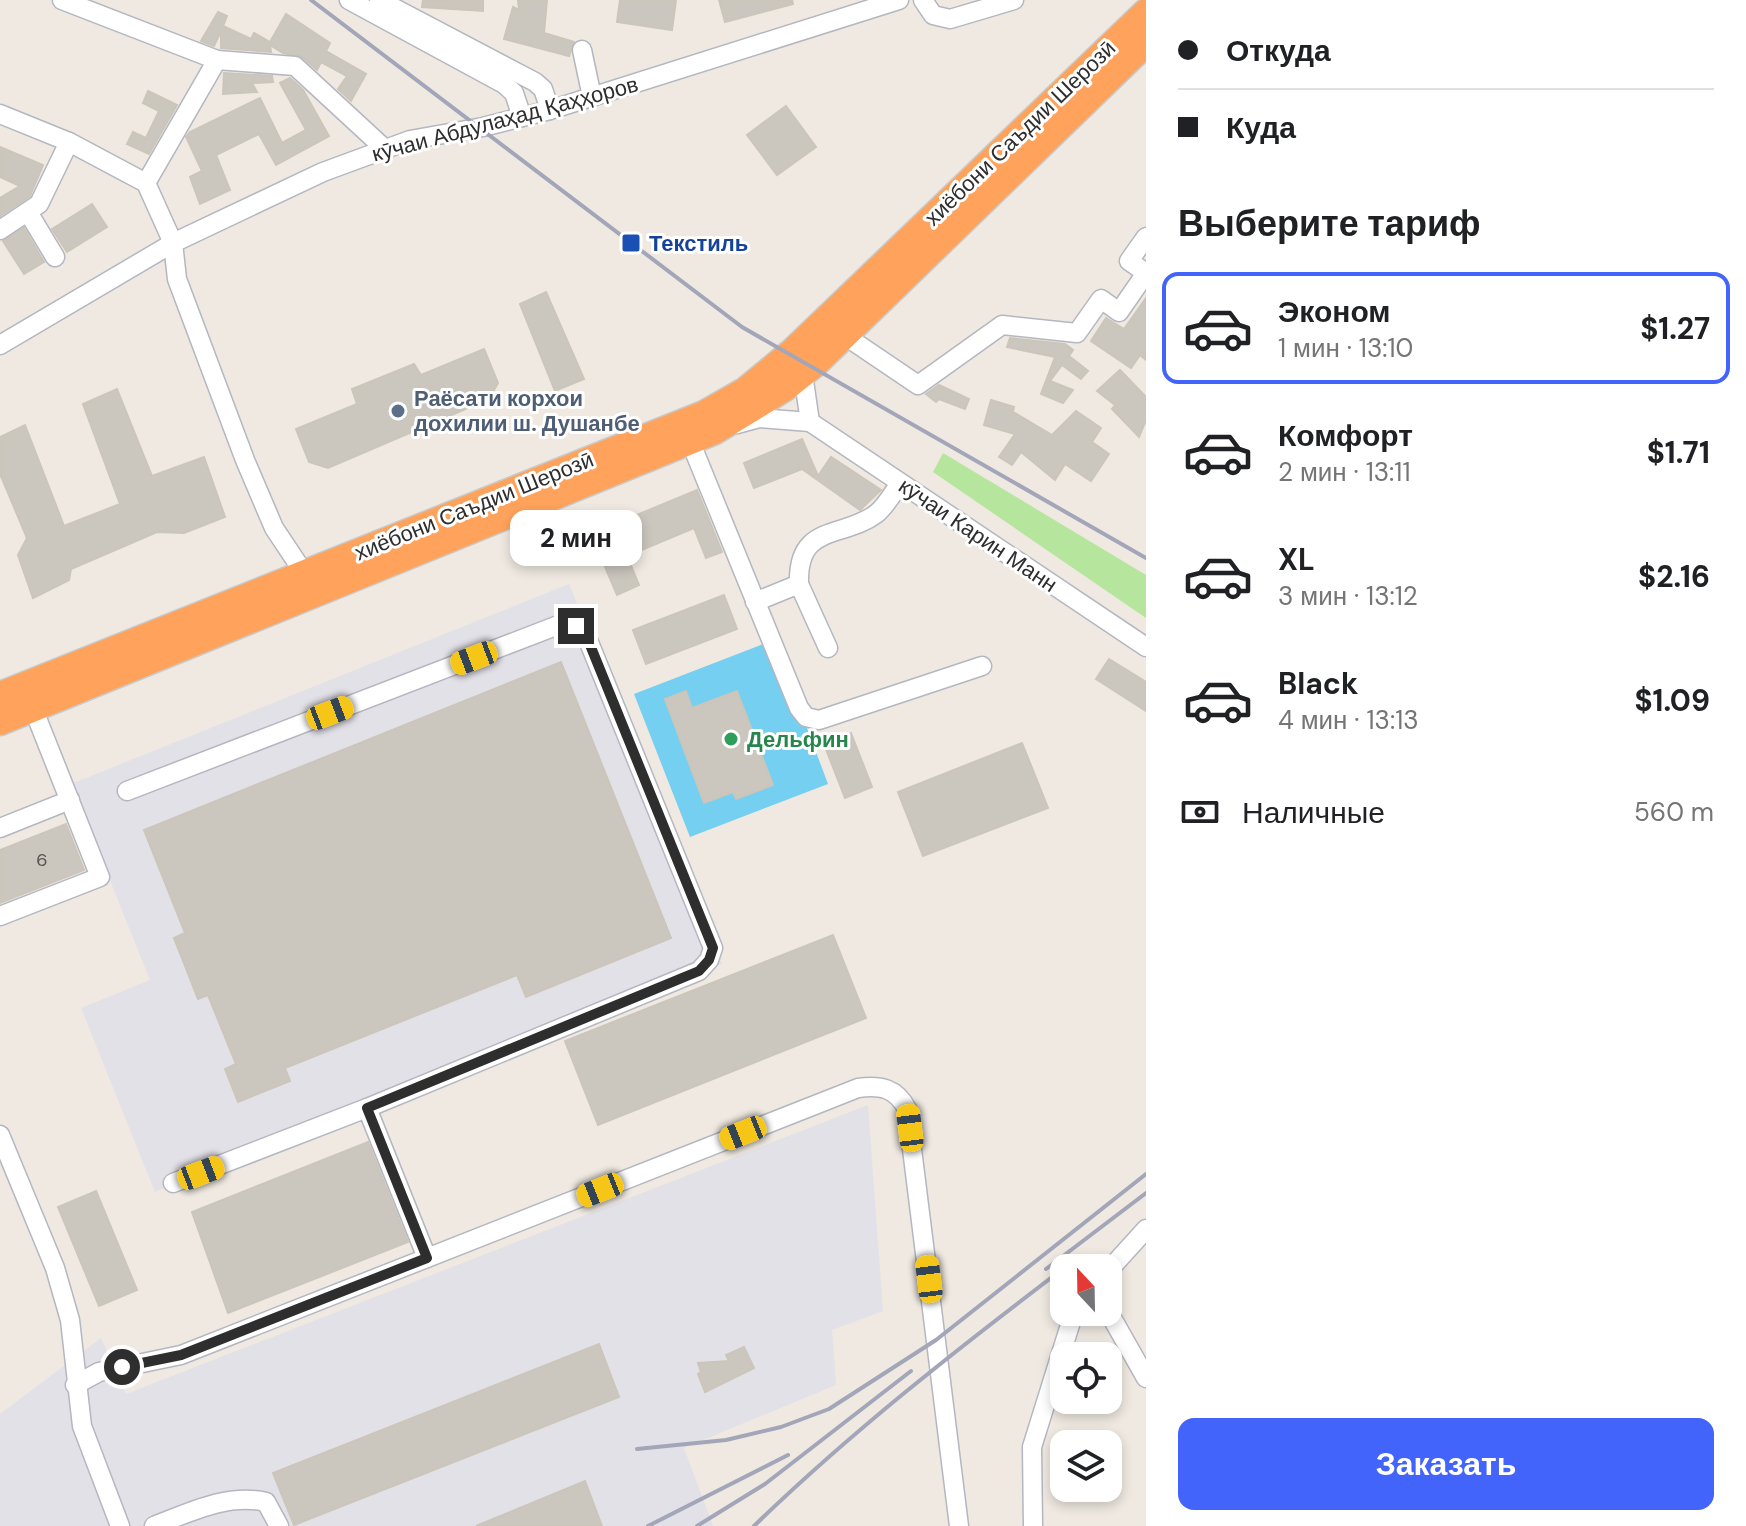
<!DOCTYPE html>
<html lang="ru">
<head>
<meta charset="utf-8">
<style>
  body { margin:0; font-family:"DM Sans",sans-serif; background:#f2f2f2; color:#202124; height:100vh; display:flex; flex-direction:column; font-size:30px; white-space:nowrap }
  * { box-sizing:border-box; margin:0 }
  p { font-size:26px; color:#757577 }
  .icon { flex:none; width:44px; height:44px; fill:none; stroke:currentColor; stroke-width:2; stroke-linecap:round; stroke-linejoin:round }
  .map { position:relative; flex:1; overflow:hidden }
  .drawer { display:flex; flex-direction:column; background:#fff; width:600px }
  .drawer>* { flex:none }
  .banner { display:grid; align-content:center; height:176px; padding:0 32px; background:#fff }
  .needle { width:52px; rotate:338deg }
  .tools { position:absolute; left:1050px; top:1254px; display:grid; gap:16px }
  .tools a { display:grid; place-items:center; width:72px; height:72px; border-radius:16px; background:#fff; box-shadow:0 4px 12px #0003; font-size:40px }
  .end { position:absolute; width:36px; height:36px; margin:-18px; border:10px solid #2e2e2e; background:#fff; box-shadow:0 0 0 4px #fff }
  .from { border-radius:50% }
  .bubble { position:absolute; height:56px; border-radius:16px; background:#fff; box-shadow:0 4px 12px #0003; font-size:26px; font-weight:700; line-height:56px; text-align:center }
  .car { position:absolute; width:24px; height:48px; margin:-24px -12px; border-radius:10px; box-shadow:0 0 6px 2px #0007; background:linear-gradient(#f5c518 24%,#345 0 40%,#f5c518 0 76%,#345 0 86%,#f5c518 0) }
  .banner b { display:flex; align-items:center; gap:28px; height:76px; font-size:30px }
  .banner b+b { border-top:2px solid #e0e0e0 }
  .banner i { width:20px; height:20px; background:#202124 }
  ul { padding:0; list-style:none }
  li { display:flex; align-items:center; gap:24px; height:112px; margin:0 16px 12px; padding:0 16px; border:4px solid transparent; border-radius:16px }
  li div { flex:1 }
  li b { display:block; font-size:30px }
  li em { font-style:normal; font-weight:700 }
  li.current { border-color:#4264fb }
  li>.icon { width:72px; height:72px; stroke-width:1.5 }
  h2 { padding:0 32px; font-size:36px; line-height:96px }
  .pay { display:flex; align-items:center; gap:20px; height:88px; padding:0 32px; font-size:30px }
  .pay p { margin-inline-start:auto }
  .action { display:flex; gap:16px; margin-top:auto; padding:16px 32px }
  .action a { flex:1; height:92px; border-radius:16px; background:#4264fb; color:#fff; font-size:32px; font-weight:700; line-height:92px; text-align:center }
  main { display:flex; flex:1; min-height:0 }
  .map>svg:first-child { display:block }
  .industrial { fill:#e3e1e8 }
  .green { fill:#b6e59e }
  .water { fill:#75cff0 }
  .building { fill:#cbc7bf; stroke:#cbc5ba; stroke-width:2 }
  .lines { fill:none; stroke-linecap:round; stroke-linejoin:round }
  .minor-casing { stroke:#b4b7c1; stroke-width:21 }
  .highway-casing { stroke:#c9c9c9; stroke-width:29 }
  .minor { stroke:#fff; stroke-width:18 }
  .highway { stroke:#ffa35c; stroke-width:26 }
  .rail { stroke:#a3a6b8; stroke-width:4 }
  .route { stroke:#2e2e2e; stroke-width:10 }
  .transit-dot { fill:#1a4fb4; stroke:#fff; stroke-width:3 }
  .service-dot { fill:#5c6f8a; stroke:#fff; stroke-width:3 }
  .leisure-dot { fill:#2e9e5b; stroke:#fff; stroke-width:3 }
  .labels { text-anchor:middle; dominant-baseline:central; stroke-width:6; stroke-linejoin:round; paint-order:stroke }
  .number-label { font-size:18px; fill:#555452 }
  .street-label { font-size:22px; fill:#2e2e2e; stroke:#fff }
  .transit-label { font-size:22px; font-weight:bold; fill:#164399; stroke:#fff; text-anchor:start }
  .service-label { font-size:22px; font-weight:bold; fill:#4e5e75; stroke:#fff; text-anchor:start }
  .leisure-label { font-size:22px; font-weight:bold; fill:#27864d; stroke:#fff; text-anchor:start }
</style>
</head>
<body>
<main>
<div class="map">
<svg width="1146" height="1526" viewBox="0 0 1146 1526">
  <rect width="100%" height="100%" fill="#efe9e1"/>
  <!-- industrial -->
  <g class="industrial">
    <path d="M 569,584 L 722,964 L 155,1192 L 81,1008 L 150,980 L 71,784 Z"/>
    <path d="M 868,1105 L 883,1311 L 832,1330 L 836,1385 L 684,1448 L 713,1526 L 0,1526 L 0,1414 L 101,1338 L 126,1394 Z"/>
  </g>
  <!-- green -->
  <path class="green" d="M 943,453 L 1146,575 L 1146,618 L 933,472 Z"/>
  <!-- water -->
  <path class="water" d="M 774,640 L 828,784 L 690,837 L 634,694 Z"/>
  <!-- building -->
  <g class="building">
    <path d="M 423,0 L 483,0 L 483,11 L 422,7 Z"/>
    <path d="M 518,0 L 547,0 L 544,33 L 574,42 L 569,56 L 504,39 L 513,7 L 519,10 Z"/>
    <path d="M 620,0 L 676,0 L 672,30 L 617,22 Z"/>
    <path d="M 719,0 L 792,0 L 793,4 L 725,22 Z"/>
    <path d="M 218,12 L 227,16 L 223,26 L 251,39 L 254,33 L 270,42 L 286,14 L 330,43 L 326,51 L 366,74 L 351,101 L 338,89 L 347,76 L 321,62 L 317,70 L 302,57 L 283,53 L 270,45 L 271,52 L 221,48 L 221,31 L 214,46 L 201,41 Z"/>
    <path d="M 224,73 L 272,76 L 273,82 L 252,83 L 257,92 L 223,94 Z"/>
    <path d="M 290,78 L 303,90 L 329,136 L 276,165 L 259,134 L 216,155 L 230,190 L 200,204 L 190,177 L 202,171 L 186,137 L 190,132 L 260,98 L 282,143 L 306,130 L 280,83 Z"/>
    <path d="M 148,91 L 177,105 L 149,154 L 127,144 L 133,132 L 146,138 L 159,111 L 143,103 Z"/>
    <path d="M 786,106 L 816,147 L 777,175 L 747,135 Z"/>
    <path d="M 0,147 L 43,165 L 30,196 L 0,216 L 0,198 L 20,186 L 0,177 Z"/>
    <path d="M 92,204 L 107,227 L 67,252 L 52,229 Z"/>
    <path d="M 24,228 L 44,262 L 24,274 L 3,241 Z"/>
    <path d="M 546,292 L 584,379 L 555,391 L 520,304 Z"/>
    <path d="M 1146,298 L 1146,360 L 1140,355 L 1131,368 L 1091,341 L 1106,318 L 1124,329 Z"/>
    <path d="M 1010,338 L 1065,344 L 1073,350 L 1069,356 L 1088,371 L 1081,379 L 1062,365 L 1050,381 L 1073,390 L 1063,403 L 1041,394 L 1055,357 L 1007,347 Z"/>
    <path d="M 484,349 L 498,383 L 489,399 L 328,468 L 309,462 L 296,429 L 357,404 L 352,389 L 414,364 L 421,375 Z"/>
    <path d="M 1120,370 L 1146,397 L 1146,420 L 1139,437 L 1112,409 L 1115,405 L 1097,391 Z"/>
    <path d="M 939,385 L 969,399 L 965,409 L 939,399 L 936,402 L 926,394 Z"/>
    <path d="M 117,389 L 152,476 L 204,457 L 225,517 L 184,533 L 157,532 L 71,569 L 69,580 L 33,598 L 18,555 L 27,538 L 0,474 L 0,437 L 25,425 L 64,526 L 120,504 L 83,404 Z"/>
    <path d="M 991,400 L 1014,407 L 1013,412 L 1052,435 L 1076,411 L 1101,428 L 1092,442 L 1109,454 L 1091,481 L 1065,464 L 1055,480 L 1021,452 L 1012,465 L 999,457 L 1015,434 L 984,425 Z"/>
    <path d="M 802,439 L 818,476 L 831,457 L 881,490 L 860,510 L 802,469 L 754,488 L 744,463 Z"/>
    <path d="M 697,490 L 722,552 L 706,558 L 694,528 L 627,556 L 639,585 L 617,595 L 591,534 Z"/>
    <path d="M 724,595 L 737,629 L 646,664 L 633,630 Z"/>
    <path d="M 1109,659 L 1146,682 L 1146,711 L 1096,679 Z"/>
    <path d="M 561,662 L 671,938 L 526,997 L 517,975 L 285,1068 L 290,1081 L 238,1102 L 225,1069 L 236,1064 L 208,995 L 198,999 L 174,938 L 185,933 L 144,830 Z"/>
    <path d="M 686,691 L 692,708 L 737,691 L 773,785 L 736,799 L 733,792 L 704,803 L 665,699 Z"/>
    <path d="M 851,733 L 872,787 L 845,798 L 824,744 Z"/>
    <path d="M 1022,743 L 1048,808 L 923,856 L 898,792 Z"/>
    <path d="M 66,824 L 84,870 L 0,903 L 0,850 Z"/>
    <path d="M 833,935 L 866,1018 L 598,1125 L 565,1041 Z"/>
    <path d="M 368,1142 L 408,1242 L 228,1313 L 192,1212 Z"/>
    <path d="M 96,1191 L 137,1290 L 99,1306 L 58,1207 Z"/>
    <path d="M 599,1344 L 619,1397 L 294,1525 L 273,1473 Z"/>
    <path d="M 744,1347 L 754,1368 L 705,1392 L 698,1374 L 701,1372 L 698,1363 L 729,1361 L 726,1355 Z"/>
    <path d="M 585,1481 L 602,1526 L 476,1526 Z"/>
  </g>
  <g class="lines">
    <defs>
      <g id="minor">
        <path d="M 62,0 L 217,60 L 295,66 L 386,150"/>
        <path d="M 349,0 L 504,84 L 514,93 L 522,117"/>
        <path d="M 379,0 L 535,82 L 543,89 L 550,110"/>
        <path d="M 923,0 L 933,15 L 950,19 L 1014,0"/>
        <path d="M 582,50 L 592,97"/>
        <path d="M 0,114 L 69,142 L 146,183 L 173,243 L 177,279 L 245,460 L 274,528 L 304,573"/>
        <path d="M 146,183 L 217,60"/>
        <path d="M 28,212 L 55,257"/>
        <path d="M 0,230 L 39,204 L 69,142"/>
        <path d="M 1146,237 L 1129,261 L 1146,273"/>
        <path d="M 844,335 L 918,385 L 1002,325 L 1077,333 L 1101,299 L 1119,312 L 1146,273"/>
        <path d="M 0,345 L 173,243 L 323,172 L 410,140 L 483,127 L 550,110 L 899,0"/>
        <path d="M 810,422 L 1146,647"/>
        <path d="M 737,424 L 759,418 L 810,422 L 803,374"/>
        <path d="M 690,441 L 799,708 L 806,717 L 819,720 L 982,666"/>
        <path d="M 799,584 C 797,523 842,539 876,514 C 886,506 893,493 900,483"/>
        <path d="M 755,602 L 799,584 L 828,648"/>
        <path d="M 127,791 L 561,624 L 576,626 L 586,635 L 713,948 L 709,960 L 699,971 L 367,1108 L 173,1183"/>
        <path d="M 0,828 L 70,800"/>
        <path d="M 0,916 L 100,877 L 33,708"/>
        <path d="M 367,1108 L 427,1258"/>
        <path d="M 0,1135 L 55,1268 L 70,1320 L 82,1426 L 120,1526"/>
        <path d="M 1108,1271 L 1146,1229"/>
        <path d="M 1108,1311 L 1146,1378"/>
        <path d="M 75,1385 L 99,1372 L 181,1355 L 858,1088 C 881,1085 896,1088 907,1109 L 959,1526"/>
        <path d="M 154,1526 C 190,1512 228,1493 266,1502 L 279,1526"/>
        <path d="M 1033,1526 L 1032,1447 L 1074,1312"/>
      </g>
      <g id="highway">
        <path d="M 0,695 L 704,414 L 746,390 L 793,351 L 1146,12"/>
        <path d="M 0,722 L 715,431 L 785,388 L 815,364 L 1146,43"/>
      </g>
    </defs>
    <!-- minor casing -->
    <use href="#minor" class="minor-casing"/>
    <!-- highway casing -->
    <use href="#highway" class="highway-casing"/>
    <!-- minor -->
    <use href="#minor" class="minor"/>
    <!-- highway -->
    <use href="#highway" class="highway"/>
    <!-- rail -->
    <g class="rail">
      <path d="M 311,0 L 742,327 L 1146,558"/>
      <path d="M 1046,1269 L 1146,1193"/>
      <path d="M 637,1449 L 726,1440 L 781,1427 L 829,1409 L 936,1340 L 1146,1174"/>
      <path d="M 648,1526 L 788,1455"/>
      <path d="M 697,1526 L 765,1484 L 911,1371"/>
      <path d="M 754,1526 C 851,1432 956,1350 1064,1268"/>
    </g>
  </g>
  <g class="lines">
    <!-- route -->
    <path class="route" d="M 122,1367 L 181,1355 L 427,1258 L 367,1108 L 699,971 L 709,960 L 713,948 L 586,635 L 576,626"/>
  </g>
  <!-- markers -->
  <rect class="transit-dot" x="621" y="233" width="20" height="20" rx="4"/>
  <circle class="service-dot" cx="398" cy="411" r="8"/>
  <circle class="leisure-dot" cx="731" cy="739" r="8"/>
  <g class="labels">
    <!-- number labels -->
    <g class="number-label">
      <text x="42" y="860">6</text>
    </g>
    <!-- street labels -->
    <g class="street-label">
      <text transform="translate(505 119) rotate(-15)">кӯчаи Абдулаҳад Қаҳҳоров</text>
      <text transform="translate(1020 133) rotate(-44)">хиёбони Саъдии Шерозӣ</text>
      <text transform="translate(474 506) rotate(-22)">хиёбони Саъдии Шерозӣ</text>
      <text transform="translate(978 535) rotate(34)">кӯчаи Карин Манн</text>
    </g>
    <!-- transit labels -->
    <g class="transit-label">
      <text x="649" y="243">Текстиль</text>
    </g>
    <!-- service labels -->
    <g class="service-label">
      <text x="414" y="398">Раёсати корхои<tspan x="414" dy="25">дохилии ш. Душанбе</tspan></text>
    </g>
    <!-- leisure labels -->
    <g class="leisure-label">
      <text x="747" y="739">Дельфин</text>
    </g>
  </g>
</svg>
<div class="tools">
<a><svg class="needle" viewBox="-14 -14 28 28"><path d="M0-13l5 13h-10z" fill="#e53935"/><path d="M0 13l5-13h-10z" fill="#757577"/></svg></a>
<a><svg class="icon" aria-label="locate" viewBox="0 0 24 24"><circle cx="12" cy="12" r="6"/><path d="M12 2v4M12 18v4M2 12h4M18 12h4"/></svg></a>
<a><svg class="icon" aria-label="layers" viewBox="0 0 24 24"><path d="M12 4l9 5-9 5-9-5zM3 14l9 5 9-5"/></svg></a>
</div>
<i class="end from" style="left:122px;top:1367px"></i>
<i class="end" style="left:576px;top:626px"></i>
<div class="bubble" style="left:510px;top:510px;width:132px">2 мин</div>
<i class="car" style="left:474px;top:658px;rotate:249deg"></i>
<i class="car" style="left:330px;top:713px;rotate:69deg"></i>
<i class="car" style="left:910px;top:1128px;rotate:353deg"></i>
<i class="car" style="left:743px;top:1133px;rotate:248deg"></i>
<i class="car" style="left:201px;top:1173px;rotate:69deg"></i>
<i class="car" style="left:600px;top:1190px;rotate:248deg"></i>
<i class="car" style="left:929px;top:1279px;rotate:353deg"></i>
</div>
<section class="drawer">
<div class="banner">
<b><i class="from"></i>Откуда</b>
<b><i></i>Куда</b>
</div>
<h2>Выберите тариф</h2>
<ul>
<li class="current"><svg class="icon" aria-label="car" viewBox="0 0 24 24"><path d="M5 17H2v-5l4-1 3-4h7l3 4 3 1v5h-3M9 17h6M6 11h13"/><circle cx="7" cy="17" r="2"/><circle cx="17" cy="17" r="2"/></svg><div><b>Эконом</b><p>1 мин · 13:10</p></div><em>$1.27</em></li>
<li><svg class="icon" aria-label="car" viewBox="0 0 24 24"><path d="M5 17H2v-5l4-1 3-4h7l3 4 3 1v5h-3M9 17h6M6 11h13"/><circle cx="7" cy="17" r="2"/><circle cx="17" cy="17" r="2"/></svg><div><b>Комфорт</b><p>2 мин · 13:11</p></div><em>$1.71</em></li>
<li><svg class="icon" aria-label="car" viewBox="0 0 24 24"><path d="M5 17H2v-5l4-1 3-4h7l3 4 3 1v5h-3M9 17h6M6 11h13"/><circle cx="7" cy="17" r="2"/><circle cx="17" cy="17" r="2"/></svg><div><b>XL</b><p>3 мин · 13:12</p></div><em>$2.16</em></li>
<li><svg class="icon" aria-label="car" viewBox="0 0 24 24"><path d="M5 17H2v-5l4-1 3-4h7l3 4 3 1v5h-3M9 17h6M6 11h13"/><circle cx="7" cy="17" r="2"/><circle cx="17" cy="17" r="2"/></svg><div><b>Black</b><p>4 мин · 13:13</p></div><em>$1.09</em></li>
</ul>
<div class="pay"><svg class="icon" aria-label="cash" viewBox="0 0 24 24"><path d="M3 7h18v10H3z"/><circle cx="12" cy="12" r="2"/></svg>Наличные<p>560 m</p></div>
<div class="action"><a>Заказать</a></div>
</section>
</main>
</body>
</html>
